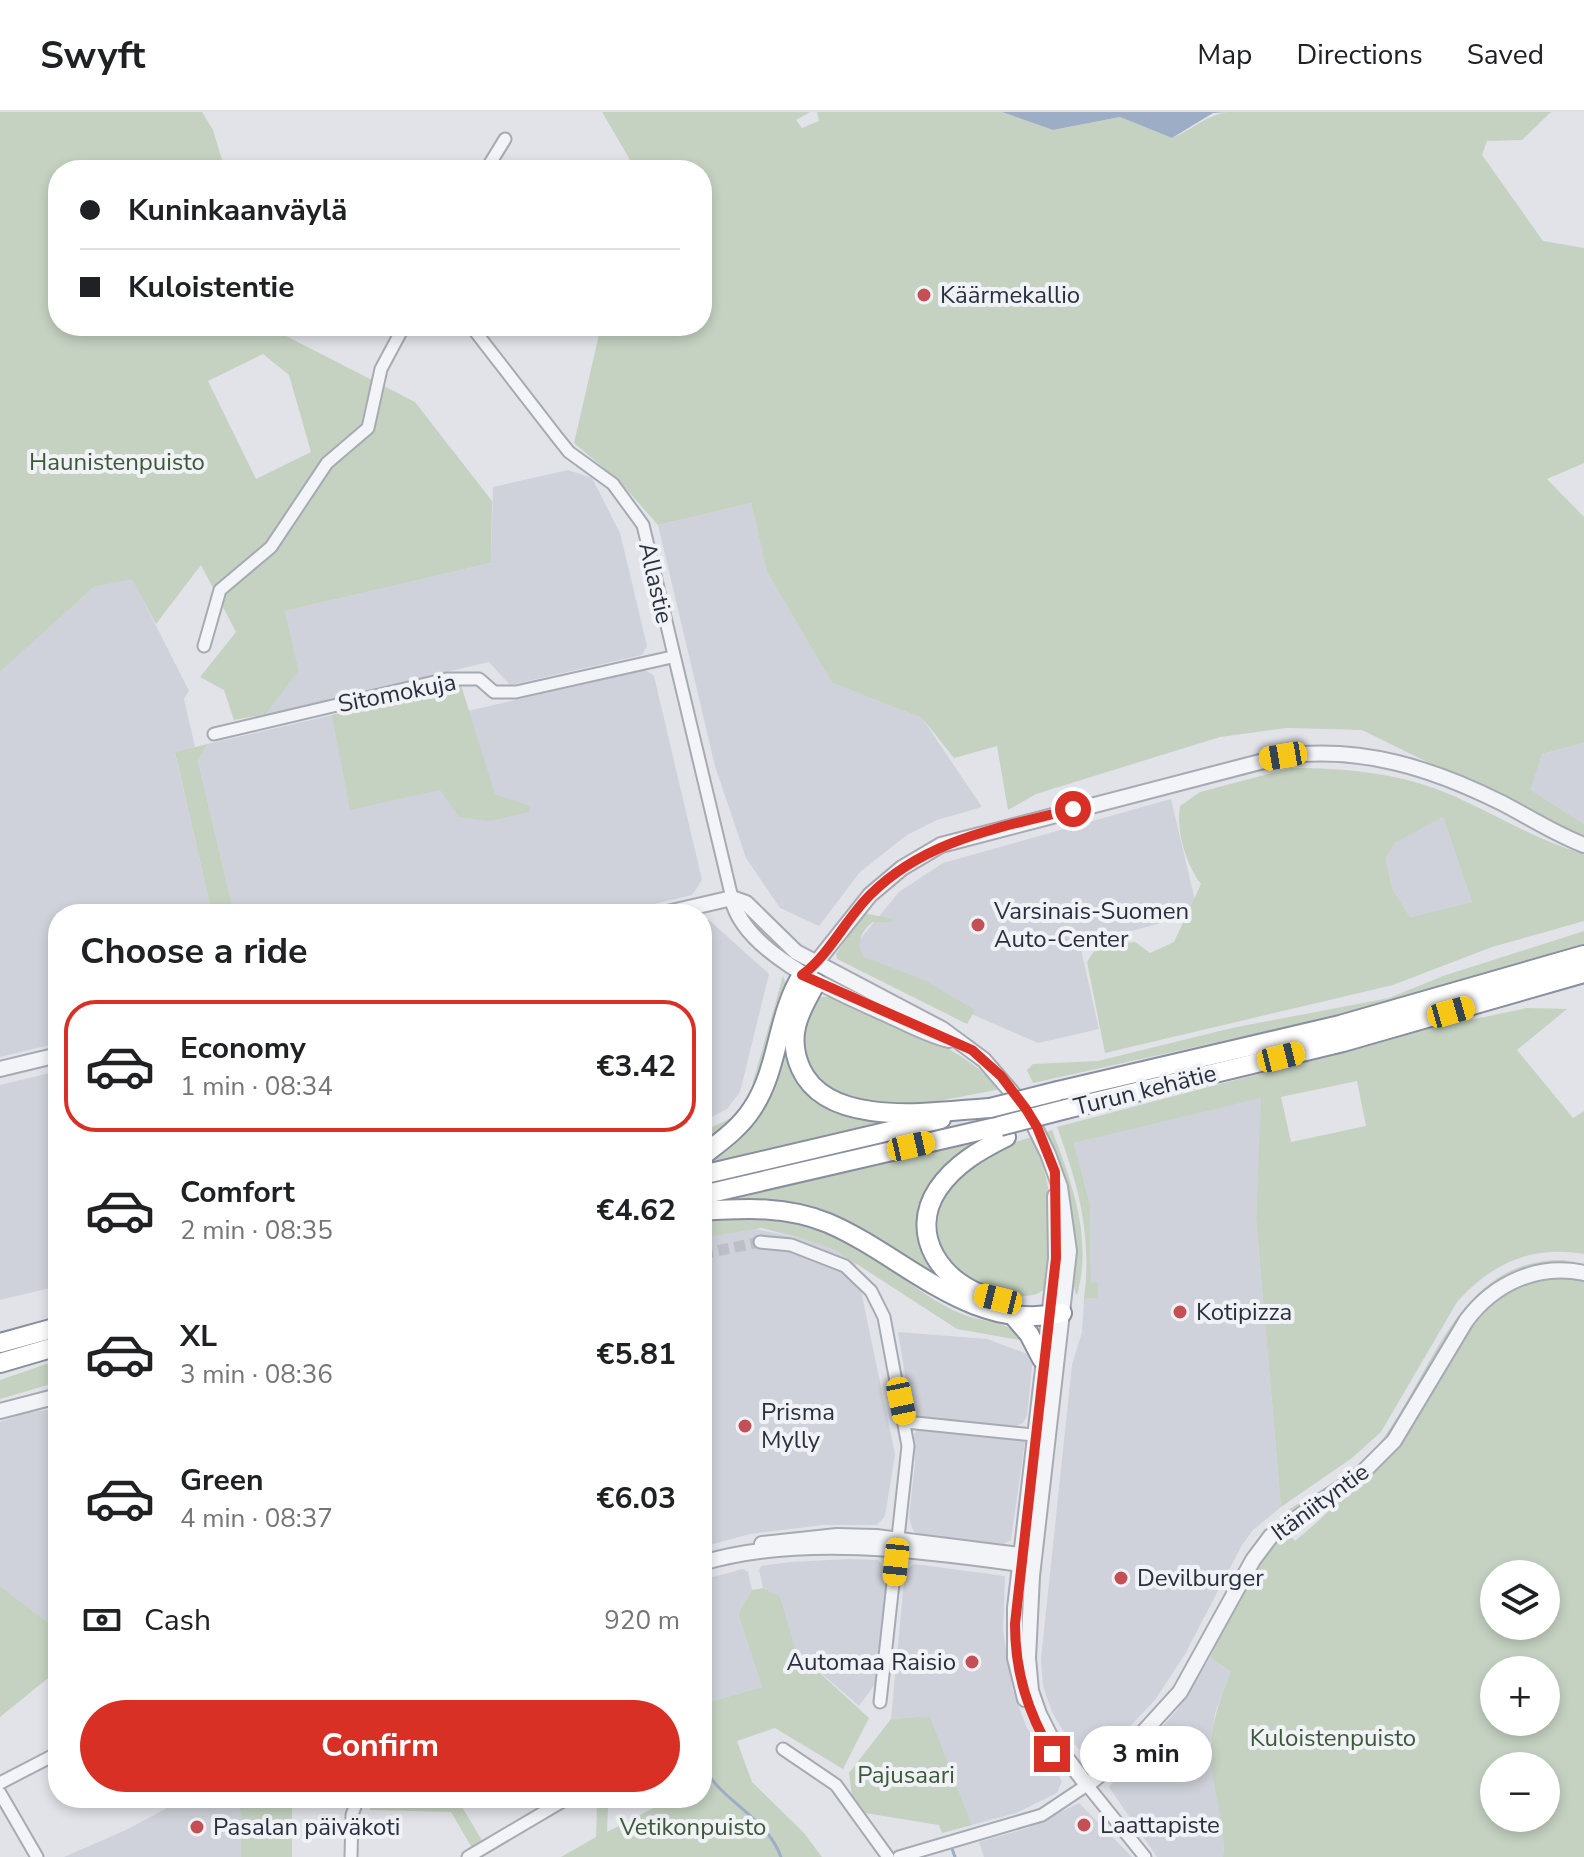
<!DOCTYPE html>
<html lang="en">
<head>
<meta charset="utf-8">
<style>
  body { margin:0; font-family:"Nunito Sans",sans-serif; background:#f2f2f2; color:#202124; height:100vh; display:flex; flex-direction:column; font-size:30px; white-space:nowrap }
  * { box-sizing:border-box; margin:0 }
  p { font-size:26px; color:#757577 }
  .icon { flex:none; width:44px; height:44px; fill:none; stroke:currentColor; stroke-width:2; stroke-linecap:round; stroke-linejoin:round }
  .map { position:relative; flex:1; overflow:hidden }
  .side { position:absolute; left:48px; top:792px; width:664px; height:904px; display:flex; flex-direction:column; background:#fff; border-radius:32px; box-shadow:0 4px 12px #0003 }
  .side>* { flex:none }
  .hud { position:absolute; left:48px; top:48px; width:664px; height:176px; border-radius:32px; box-shadow:0 4px 12px #0003; display:grid; align-content:center; height:176px; padding:0 32px; background:#fff }
  .fabs { position:absolute; left:1480px; top:1448px; display:grid; gap:16px }
  .fabs a { display:grid; place-items:center; width:80px; height:80px; border-radius:50%; background:#fff; box-shadow:0 4px 12px #0003; font-size:40px }
  .end { position:absolute; width:36px; height:36px; margin:-18px; border:10px solid #d93025; background:#fff; box-shadow:0 0 0 4px #fff }
  .from { border-radius:50% }
  .bubble { position:absolute; height:56px; border-radius:28px; background:#fff; box-shadow:0 4px 12px #0003; font-size:26px; font-weight:700; line-height:56px; text-align:center }
  .car { position:absolute; width:24px; height:48px; margin:-24px -12px; border-radius:10px; box-shadow:0 0 6px 2px #0007; background:linear-gradient(#f5c518 24%,#345 0 40%,#f5c518 0 76%,#345 0 86%,#f5c518 0) }
  .hud b { display:flex; align-items:center; gap:28px; height:76px; font-size:30px }
  .hud b+b { border-top:2px solid #e0e0e0 }
  .hud i { width:20px; height:20px; background:#202124 }
  ul { padding:0; list-style:none }
  li { display:flex; align-items:center; gap:24px; height:132px; margin:0 16px 12px; padding:0 16px; border:4px solid transparent; border-radius:32px }
  li div { flex:1 }
  li b { display:block; font-size:30px }
  li em { font-style:normal; font-weight:700 }
  li.on { border-color:#d93025 }
  li>.icon { width:72px; height:72px; stroke-width:1.5 }
  h2 { padding:0 32px; font-size:36px; line-height:96px }
  .pay { display:flex; align-items:center; gap:20px; height:88px; padding:0 32px; font-size:30px }
  .pay p { margin-inline-start:auto }
  .cta { display:flex; gap:16px; margin-top:auto; padding:16px 32px }
  .cta a { flex:1; height:92px; border-radius:48px; background:#d93025; color:#fff; font-size:32px; font-weight:700; line-height:92px; text-align:center }
  header { display:flex; align-items:center; gap:48px; box-sizing:border-box; height:112px; padding:0 40px; background:#fff; border-bottom:2px solid #e0e0e0 }
  header strong { font-size:38px }
  nav { display:flex; gap:44px; margin-inline-start:auto; font-size:28px }
  .map>svg:first-child { display:block }
  .built { fill:#cfd2da }
  .green { fill:#c5d2c2; fill-rule:evenodd }
  .water { fill:#9eadc6 }
  .lines { fill:none; stroke-linecap:round; stroke-linejoin:round }
  .stream { stroke:#9eadc6; stroke-width:3 }
  .minor-tunnel { stroke:#bcbfc6; stroke-width:11; stroke-dasharray:11 5.5; stroke-linecap:butt }
  .minor-casing { stroke:#a6aab2; stroke-width:15 }
  .tertiary-casing { stroke:#a6aab2; stroke-width:18 }
  .trunk-casing { stroke:#898f9e; stroke-width:22 }
  .minor { stroke:#f3f4f7; stroke-width:11 }
  .tertiary { stroke:#f3f4f7; stroke-width:14 }
  .trunk { stroke:#fff; stroke-width:18 }
  .trunk-bridge-casing { stroke:#898f9e; stroke-width:22; stroke-linecap:butt }
  .trunk-bridge { stroke:#fff; stroke-width:18 }
  .route { stroke:#d93025; stroke-width:10 }
  .poi-dot { fill:#c44f55; stroke:#f0f2f6; stroke-width:3 }
  .labels { text-anchor:middle; dominant-baseline:central; stroke-width:8; stroke-linejoin:round; paint-order:stroke }
  .poi-label { font-size:24px; fill:#2a303f; stroke:#f0f2f6; text-anchor:start }
  .park-label { font-size:24px; fill:#3c5939; stroke:#f0f2f6 }
  .street-label { font-size:24px; fill:#2a303f; stroke:#f0f2f6 }
</style>
</head>
<body>
<header>
<strong>Swyft</strong>
<nav><a>Map</a><a>Directions</a><a>Saved</a></nav>
</header>
<div class="map">
<svg width="1584" height="1745" viewBox="0 0 1584 1745">
  <rect width="100%" height="100%" fill="#e1e3e8"/>
  <!-- built -->
  <g class="built">
    <path d="M 568,358 L 592,366 L 620,421 L 647,534 L 642,543 L 510,573 L 489,550 L 266,602 L 299,559 L 285,499 L 491,451 L 493,375 Z"/>
    <path d="M 751,391 L 767,460 L 832,571 L 922,606 L 982,695 L 937,708 L 907,723 L 860,760 L 819,814 L 780,796 L 746,746 L 715,654 L 658,413 Z"/>
    <path d="M 132,466 L 189,579 L 184,587 L 195,635 L 175,641 L 212,802 L 58,802 L 58,931 L 0,945 L 0,560 L 94,475 Z"/>
    <path d="M 645,558 L 654,564 L 702,768 L 692,783 L 612,802 L 234,802 L 198,649 L 208,632 L 461,573 L 468,599 Z"/>
    <path d="M 1584,631 L 1584,712 L 1531,678 L 1542,642 Z"/>
    <path d="M 1171,687 L 1198,801 L 1080,833 L 1099,917 L 1038,931 L 868,857 L 852,837 L 899,780 L 943,751 Z"/>
    <path d="M 1443,705 L 1472,790 L 1410,805 L 1392,776 L 1386,746 L 1394,731 Z"/>
    <path d="M 709,808 L 769,862 L 740,980 L 727,997 L 702,1010 L 702,809 Z"/>
    <path d="M 58,959 L 58,1174 L 0,1188 L 0,973 Z"/>
    <path d="M 1262,985 L 1256,1107 L 1281,1395 L 1253,1418 L 1242,1433 L 1185,1542 L 1155,1588 L 1117,1628 L 1088,1646 L 1066,1624 L 1052,1600 L 1043,1574 L 1041,1547 L 1072,1253 L 1082,1220 L 1084,1187 L 1098,1186 L 1091,1171 L 1090,1092 L 1074,1031 Z"/>
    <path d="M 751,1116 L 804,1127 L 835,1138 L 855,1150 L 895,1342 L 885,1404 L 877,1413 L 823,1413 L 750,1422 L 702,1435 L 702,1126 Z"/>
    <path d="M 898,1220 L 987,1227 L 1033,1244 L 1027,1304 L 1023,1311 L 1010,1317 L 912,1304 Z"/>
    <path d="M 47,1298 L 58,1299 L 58,1518 L 0,1474 L 0,1310 L 25,1301 Z"/>
    <path d="M 917,1317 L 1025,1329 L 1011,1428 L 1002,1433 L 919,1423 L 913,1418 L 909,1406 L 915,1350 L 914,1322 Z"/>
    <path d="M 849,1447 L 878,1448 L 888,1461 L 878,1568 L 859,1594 L 796,1539 L 780,1484 L 763,1476 L 759,1458 L 761,1454 L 790,1450 Z"/>
    <path d="M 914,1452 L 1005,1464 L 1003,1518 L 1012,1576 L 1026,1614 L 1062,1669 L 1057,1681 L 1016,1701 L 972,1713 L 930,1604 L 891,1607 L 905,1459 Z"/>
    <path d="M 743,1457 L 748,1460 L 752,1478 L 738,1502 L 762,1575 L 702,1592 L 702,1468 Z"/>
    <path d="M 1210,1546 L 1231,1559 L 1215,1601 L 1210,1633 L 1224,1713 L 1223,1745 L 1157,1745 L 1109,1675 L 1178,1597 Z"/>
    <path d="M 186,1686 L 231,1686 L 241,1699 L 241,1745 L 64,1745 L 126,1718 Z"/>
    <path d="M 1079,1691 L 1132,1745 L 984,1745 L 979,1730 L 1028,1716 Z"/>
  </g>
  <!-- green -->
  <g class="green">
    <path d="M 0,0 L 202,0 L 213,18 L 225,58 L 58,58 L 58,214 L 279,214 L 286,224 L 415,290 L 492,389 L 491,451 L 285,499 L 299,559 L 266,602 L 234,608 L 224,578 L 200,565 L 236,520 L 201,453 L 156,512 L 132,467 L 94,475 L 0,560 ZM 263,242 L 289,263 L 311,340 L 256,367 L 208,269 Z"/>
    <path d="M 602,0 L 810,0 L 796,8 L 802,16 L 819,9 L 817,0 L 1002,0 L 1053,18 L 1120,5 L 1172,26 C 1194,17 1203,5 1227,0 L 1551,0 L 1522,28 L 1487,29 L 1482,43 L 1543,129 L 1584,136 L 1584,351 L 1547,367 L 1584,405 L 1584,631 L 1542,642 L 1531,678 L 1584,712 L 1584,727 L 1362,618 L 1287,616 L 1220,625 L 1036,682 L 1008,698 L 997,634 L 954,646 L 922,606 L 832,571 L 767,460 L 751,391 L 658,413 L 620,370 L 574,331 L 601,214 L 702,214 L 702,58 L 636,58 Z"/>
    <path d="M 461,573 L 495,682 L 530,694 L 529,700 L 489,709 L 459,705 L 440,678 L 350,698 L 332,603 Z"/>
    <path d="M 208,632 L 198,649 L 234,802 L 212,802 L 175,640 Z"/>
    <path d="M 1291,656 C 1347,656 1402,661 1454,684 C 1498,704 1537,728 1584,742 L 1584,809 L 1492,835 L 1393,873 L 1105,941 L 1087,850 L 1098,833 L 1135,830 L 1150,841 L 1174,830 L 1201,772 C 1186,752 1176,720 1180,694 L 1200,680 ZM 1443,705 L 1472,790 L 1410,805 L 1392,776 L 1386,746 L 1395,731 Z"/>
    <path d="M 864,801 L 893,807 L 891,810 L 873,810 C 861,818 855,833 864,845 L 924,868 L 975,898 L 967,912 L 837,847 L 836,842 Z"/>
    <path d="M 1584,819 L 1584,833 L 1331,905 L 1033,971 L 1027,958 L 1033,952 L 1098,949 L 1232,916 L 1389,886 L 1443,864 Z"/>
    <path d="M 783,864 L 788,878 L 764,962 L 747,998 L 702,1036 L 702,1020 L 733,1005 L 749,984 Z"/>
    <path d="M 819,885 L 833,885 C 892,911 956,930 1001,977 L 913,994 L 864,993 L 817,972 L 797,931 L 813,888 Z"/>
    <path d="M 1527,896 L 1567,897 L 1517,938 L 1573,1006 L 1584,999 L 1584,1142 C 1532,1133 1492,1151 1457,1190 L 1381,1320 L 1352,1346 L 1281,1395 L 1256,1107 L 1261,986 L 1074,1031 L 1090,1092 L 1091,1170 L 1098,1171 L 1098,1186 L 1084,1187 C 1092,1124 1079,1074 1057,1015 L 1432,916 ZM 1357,969 L 1366,1014 L 1291,1030 L 1281,985 Z"/>
    <path d="M 791,899 L 805,971 L 905,1007 L 702,1054 L 702,1050 L 727,1033 Z"/>
    <path d="M 1052,1018 C 1072,1071 1093,1127 1077,1183 C 1069,1170 1077,1140 1075,1123 C 1071,1087 1058,1054 1044,1021 Z"/>
    <path d="M 986,1024 L 923,1116 L 971,1187 L 849,1116 L 702,1089 Z"/>
    <path d="M 1032,1025 C 1049,1063 1054,1096 1050,1138 C 1049,1148 1051,1165 1046,1174 C 1037,1193 985,1181 972,1173 C 962,1166 948,1152 941,1143 C 936,1137 937,1126 936,1119 C 930,1067 988,1036 1032,1025 Z"/>
    <path d="M 773,1103 C 803,1111 832,1118 859,1135 C 893,1157 924,1186 962,1202 C 980,1210 1003,1208 1019,1222 L 1019,1228 L 957,1217 L 835,1138 L 804,1127 L 761,1116 L 702,1126 L 702,1106 Z"/>
    <path d="M 1564,1148 L 1584,1154 C 1466,1126 1439,1268 1381,1334 C 1355,1363 1320,1382 1288,1403 L 1285,1400 C 1316,1380 1356,1361 1379,1332 C 1433,1263 1457,1146 1564,1148 Z"/>
    <path d="M 1562,1165 L 1584,1168 L 1584,1745 L 1223,1745 C 1226,1711 1214,1684 1211,1651 C 1208,1618 1219,1590 1231,1559 L 1210,1546 C 1230,1502 1250,1451 1287,1419 L 1295,1429 C 1310,1416 1328,1402 1337,1389 C 1348,1372 1374,1362 1388,1346 C 1444,1283 1462,1170 1562,1165 ZM 1494,1462 L 1546,1462 L 1546,1514 L 1494,1514 ZM 1494,1558 L 1546,1558 L 1546,1610 L 1494,1610 ZM 1494,1654 L 1546,1654 L 1546,1706 L 1494,1706 Z"/>
    <path d="M 58,1248 L 58,1270 L 0,1287 L 0,1268 Z"/>
    <path d="M 0,1474 L 58,1518 L 58,1558 L 0,1605 Z"/>
    <path d="M 763,1476 L 780,1484 L 796,1539 L 869,1606 L 843,1657 L 775,1616 L 737,1629 L 752,1670 L 804,1721 L 822,1745 L 561,1745 L 596,1725 L 597,1695 L 608,1696 L 607,1720 L 673,1686 L 702,1686 L 702,1592 L 762,1575 L 738,1502 L 752,1478 Z"/>
    <path d="M 930,1604 L 972,1713 L 942,1721 L 939,1713 L 865,1701 L 852,1684 L 849,1661 L 891,1607 Z"/>
    <path d="M 231,1686 L 348,1686 L 292,1687 L 292,1745 L 241,1745 L 241,1699 Z"/>
    <path d="M 371,1686 L 462,1686 L 462,1695 L 483,1730 L 472,1736 L 451,1700 L 370,1698 Z"/>
  </g>
  <!-- water -->
  <path class="water" d="M 1002,0 L 1227,0 L 1213,1 L 1172,26 L 1120,5 L 1053,18 Z"/>
  <g class="lines">
    <!-- stream -->
    <g class="stream">
      <path d="M 702,1652 C 720,1689 766,1704 781,1745"/>
      <path d="M 951,1734 L 955,1745"/>
    </g>
    <!-- minor-tunnel -->
    <path class="minor-tunnel" d="M 702,1142 L 760,1130"/>
    <defs>
      <g id="minor">
        <path d="M 486,58 L 505,27"/>
        <path d="M 471,214 L 557,325 L 569,340 L 613,372 L 643,413 L 732,786"/>
        <path d="M 204,534 L 220,478 L 271,435 L 327,351 L 368,316 L 381,257 L 404,214"/>
        <path d="M 214,622 L 447,567 L 479,567 L 494,580 L 516,580 L 672,545"/>
        <path d="M 760,1130 L 791,1133 L 845,1154 L 871,1179 L 884,1205 L 908,1334 L 880,1590"/>
        <path d="M 906,1310 L 1043,1324"/>
        <path d="M 783,1637 L 836,1673 L 888,1745"/>
        <path d="M 0,1671 L 58,1641"/>
        <path d="M 0,1681 L 37,1745"/>
        <path d="M 351,1745 L 352,1703 L 358,1686"/>
        <path d="M 468,1745 L 568,1686"/>
        <path d="M 899,1745 L 1042,1703 L 1087,1673 L 1145,1745"/>
      </g>
      <g id="tertiary">
        <path d="M 732,786 L 746,791 L 796,840 L 942,917 L 984,948 L 1026,997 L 1048,1042 L 1060,1075 L 1069,1139 L 1032,1464 L 1028,1546 L 1031,1579 L 1039,1602 L 1051,1626 L 1087,1673"/>
        <path d="M 732,786 C 744,842 839,881 886,902 C 906,911 927,923 949,928"/>
        <path d="M 663,802 L 732,786"/>
        <path d="M 812,856 L 870,783 L 902,756 L 941,733 L 1283,644 C 1362,634 1432,656 1502,691 C 1529,705 1555,722 1584,733"/>
        <path d="M 0,957 L 58,943"/>
        <path d="M 0,1299 L 58,1284"/>
        <path d="M 762,1432 L 837,1424 L 876,1425 L 1027,1444"/>
        <path d="M 702,1451 C 799,1422 920,1438 1020,1452 L 1027,1449"/>
        <path d="M 1025,1587 L 1015,1546 L 1015,1496 L 1056,1146 L 1055,1084"/>
        <path d="M 1087,1673 L 1119,1647 L 1180,1580 L 1253,1448 L 1271,1424 L 1360,1363 L 1394,1329 L 1466,1209 C 1494,1171 1538,1151 1584,1161"/>
      </g>
      <g id="trunk">
        <path d="M 816,871 C 799,900 786,924 801,957 C 829,1018 937,999 990,996"/>
        <path d="M 1058,979 L 1340,913 L 1584,843"/>
        <path d="M 1066,997 L 1343,930 L 1584,861"/>
        <path d="M 702,1044 C 720,1030 739,1017 752,997 C 779,957 776,905 802,863"/>
        <path d="M 702,1063 L 941,1007"/>
        <path d="M 702,1083 L 1000,1014"/>
        <path d="M 702,1099 C 745,1096 787,1094 828,1111 C 905,1144 970,1221 1062,1201"/>
        <path d="M 990,1185 C 943,1173 907,1123 938,1077 C 955,1052 980,1038 1006,1025"/>
        <path d="M 1011,1201 L 1029,1222 L 1042,1247"/>
        <path d="M 0,1231 L 58,1215"/>
        <path d="M 0,1251 L 58,1234"/>
      </g>
    </defs>
    <!-- minor casing -->
    <use href="#minor" class="minor-casing"/>
    <!-- tertiary casing -->
    <use href="#tertiary" class="tertiary-casing"/>
    <!-- trunk casing -->
    <use href="#trunk" class="trunk-casing"/>
    <!-- minor -->
    <use href="#minor" class="minor"/>
    <!-- tertiary -->
    <use href="#tertiary" class="tertiary"/>
    <!-- trunk -->
    <use href="#trunk" class="trunk"/>
    <defs>
      <g id="trunk-bridge">
        <path d="M 990,996 L 1058,979"/>
        <path d="M 1000,1014 L 1066,997"/>
      </g>
    </defs>
    <!-- trunk-bridge casing -->
    <use href="#trunk-bridge" class="trunk-bridge-casing"/>
    <!-- trunk-bridge -->
    <use href="#trunk-bridge" class="trunk-bridge"/>
  </g>
  <g class="lines">
    <!-- route -->
    <path class="route" d="M 1052,1642 C 1028,1600 1015,1561 1015,1512 L 1056,1146 L 1055,1060 L 1037,1015 L 1026,997 L 1001,964 L 972,938 L 802,863 C 830,842 845,808 870,783 C 926,727 1000,716 1073,697"/>
  </g>
  <!-- markers -->
  <g class="poi-dot">
    <circle cx="924" cy="183" r="8"/>
    <circle cx="978" cy="813" r="8"/>
    <circle cx="1180" cy="1200" r="8"/>
    <circle cx="745" cy="1314" r="8"/>
    <circle cx="1121" cy="1466" r="8"/>
    <circle cx="972" cy="1550" r="8"/>
    <circle cx="1084" cy="1713" r="8"/>
    <circle cx="197" cy="1715" r="8"/>
  </g>
  <g class="labels">
    <!-- poi labels -->
    <g class="poi-label">
      <text x="940" y="183">Käärmekallio</text>
      <text x="994" y="799">Varsinais-Suomen<tspan x="994" dy="28">Auto-Center</tspan></text>
      <text x="1196" y="1200">Kotipizza</text>
      <text x="761" y="1300">Prisma<tspan x="761" dy="28">Mylly</tspan></text>
      <text x="1137" y="1466">Devilburger</text>
      <text x="956" y="1550" text-anchor="end">Automaa Raisio</text>
      <text x="1100" y="1713">Laattapiste</text>
      <text x="213" y="1715">Pasalan päiväkoti</text>
    </g>
    <!-- park labels -->
    <g class="park-label">
      <text x="117" y="350">Haunistenpuisto</text>
      <text x="1333" y="1626">Kuloistenpuisto</text>
      <text x="906" y="1663">Pajusaari</text>
      <text x="693" y="1715">Vetikonpuisto</text>
    </g>
    <!-- street labels -->
    <g class="street-label">
      <text transform="translate(656 471) rotate(77)">Allastie</text>
      <text transform="translate(397 581) rotate(-11)">Sitomokuja</text>
      <text transform="translate(1145 978) rotate(-14)">Turun kehätie</text>
      <text transform="translate(1320 1390) rotate(-36)">Itäniityntie</text>
    </g>
  </g>
</svg>
<div class="fabs">
<a><svg class="icon" aria-label="layers" viewBox="0 0 24 24"><path d="M12 4l9 5-9 5-9-5zM3 14l9 5 9-5"/></svg></a>
<a>+</a>
<a>−</a>
</div>
<i class="end from" style="left:1073px;top:697px"></i>
<i class="end" style="left:1052px;top:1642px"></i>
<div class="bubble" style="left:1080px;top:1614px;width:132px">3 min</div>
<i class="car" style="left:1283px;top:644px;rotate:260deg"></i>
<i class="car" style="left:1451px;top:900px;rotate:74deg"></i>
<i class="car" style="left:1281px;top:945px;rotate:76deg"></i>
<i class="car" style="left:911px;top:1034px;rotate:77deg"></i>
<i class="car" style="left:998px;top:1187px;rotate:284deg"></i>
<i class="car" style="left:901px;top:1289px;rotate:168deg"></i>
<i class="car" style="left:896px;top:1450px;rotate:186deg"></i>
<div class="hud">
<b><i class="from"></i>Kuninkaanväylä</b>
<b><i></i>Kuloistentie</b>
</div>
<section class="side">
<h2>Choose a ride</h2>
<ul>
<li class="on"><svg class="icon" aria-label="car" viewBox="0 0 24 24"><path d="M5 17H2v-5l4-1 3-4h7l3 4 3 1v5h-3M9 17h6M6 11h13"/><circle cx="7" cy="17" r="2"/><circle cx="17" cy="17" r="2"/></svg><div><b>Economy</b><p>1 min · 08:34</p></div><em>€3.42</em></li>
<li><svg class="icon" aria-label="car" viewBox="0 0 24 24"><path d="M5 17H2v-5l4-1 3-4h7l3 4 3 1v5h-3M9 17h6M6 11h13"/><circle cx="7" cy="17" r="2"/><circle cx="17" cy="17" r="2"/></svg><div><b>Comfort</b><p>2 min · 08:35</p></div><em>€4.62</em></li>
<li><svg class="icon" aria-label="car" viewBox="0 0 24 24"><path d="M5 17H2v-5l4-1 3-4h7l3 4 3 1v5h-3M9 17h6M6 11h13"/><circle cx="7" cy="17" r="2"/><circle cx="17" cy="17" r="2"/></svg><div><b>XL</b><p>3 min · 08:36</p></div><em>€5.81</em></li>
<li><svg class="icon" aria-label="car" viewBox="0 0 24 24"><path d="M5 17H2v-5l4-1 3-4h7l3 4 3 1v5h-3M9 17h6M6 11h13"/><circle cx="7" cy="17" r="2"/><circle cx="17" cy="17" r="2"/></svg><div><b>Green</b><p>4 min · 08:37</p></div><em>€6.03</em></li>
</ul>
<div class="pay"><svg class="icon" aria-label="cash" viewBox="0 0 24 24"><path d="M3 7h18v10H3z"/><circle cx="12" cy="12" r="2"/></svg>Cash<p>920 m</p></div>
<div class="cta"><a>Confirm</a></div>
</section>
</div>
</body>
</html>
